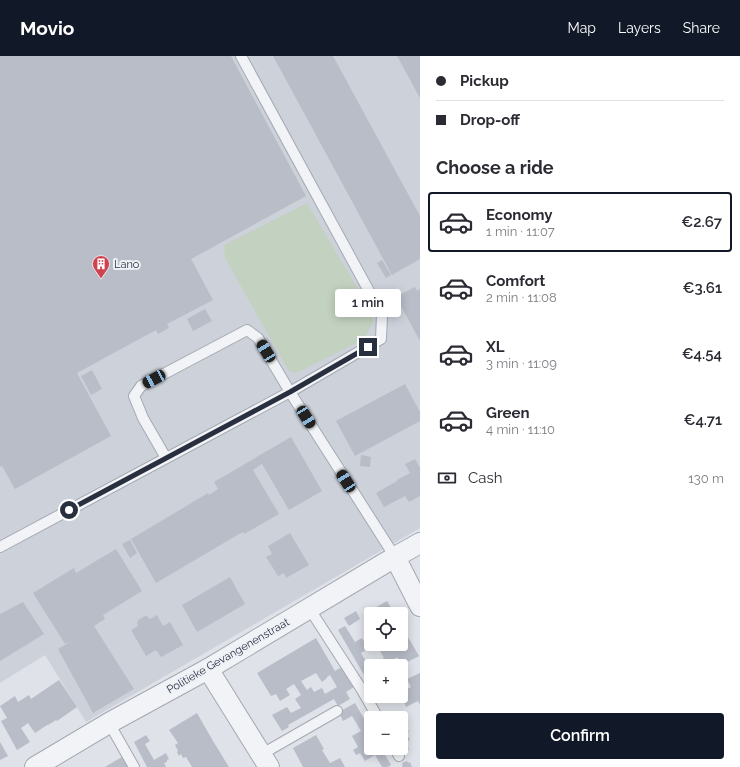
<!DOCTYPE html>
<html lang="en">
<head>
<meta charset="utf-8">
<style>
  body { margin:0; font-family:Raleway,sans-serif; background:#f7f7f7; color:#2b2b33; height:100vh; display:flex; flex-direction:column; font-size:15px; white-space:nowrap }
  * { box-sizing:border-box; margin:0 }
  p { font-size:13px; color:#7c7c81 }
  .icon { flex:none; width:22px; height:22px; fill:none; stroke:currentColor; stroke-width:2; stroke-linecap:round; stroke-linejoin:round }
  .map { position:relative; flex:1; overflow:hidden }
  .drawer { display:flex; flex-direction:column; background:#fff; width:320px }
  .drawer>* { flex:none }
  .banner { display:grid; align-content:center; height:88px; padding:0 16px; background:#fff }
  .controls { position:absolute; left:364px; top:551px; display:grid; gap:8px }
  .controls a { display:grid; place-items:center; width:44px; height:44px; border-radius:4px; background:#fff; box-shadow:0 2px 10px #0003; font-size:20px }
  .end { position:absolute; width:18px; height:18px; margin:-9px; border:5px solid #282f3f; background:#fff; box-shadow:0 0 0 2px #fff }
  .from { border-radius:50% }
  .bubble { position:absolute; height:28px; border-radius:4px; background:#fff; box-shadow:0 2px 10px #0003; font-size:13px; font-weight:600; line-height:28px; text-align:center }
  .car { position:absolute; width:12px; height:24px; margin:-12px -6px; border-radius:5px; box-shadow:0 0 3px 1px #0007; background:linear-gradient(#222 24%,#8ab4d8 0 40%,#222 0 76%,#8ab4d8 0 86%,#222 0) }
  .banner b { display:flex; align-items:center; gap:14px; height:38px; font-size:15px }
  .banner b+b { border-top:1px solid #e1e1e2 }
  .banner i { width:10px; height:10px; background:#2b2b33 }
  ul { padding:0; list-style:none }
  li { display:flex; align-items:center; gap:12px; height:60px; margin:0 8px 6px; padding:0 8px; border:2px solid transparent; border-radius:4px }
  li div { flex:1 }
  li b { display:block; font-size:15px }
  li em { font-style:normal; font-weight:600 }
  li.selected { border-color:#111827 }
  li>.icon { width:36px; height:36px; stroke-width:1.5 }
  h2 { padding:0 16px; font-size:18px; line-height:48px }
  .pay { display:flex; align-items:center; gap:10px; height:44px; padding:0 16px; font-size:15px }
  .pay p { margin-inline-start:auto }
  .action { display:flex; gap:8px; margin-top:auto; padding:8px 16px }
  .action a { flex:1; height:46px; border-radius:4px; background:#111827; color:#fff; font-size:16px; font-weight:600; line-height:46px; text-align:center }
  header { display:flex; align-items:center; gap:24px; box-sizing:border-box; height:56px; padding:0 20px; background:#111827; color:#fff }
  header strong { font-size:19px }
  nav { display:flex; gap:22px; margin-inline-start:auto; font-size:14px }
  main { display:flex; flex:1; min-height:0 }
  .map>svg:first-child { display:block }
  .built { fill:#cdd1da }
  .green { fill:#c3d2c0 }
  .building { fill:#b9bdc8; fill-rule:evenodd }
  .lines { fill:none; stroke-linecap:round; stroke-linejoin:round }
  .lane-casing { stroke:#a4a9b2; stroke-width:12 }
  .street-casing { stroke:#a4a9b2; stroke-width:22 }
  .lane { stroke:#f1f3f6; stroke-width:10 }
  .street { stroke:#f1f3f6; stroke-width:20 }
  .route { stroke:#282f3f; stroke-width:5 }
  .labels { text-anchor:middle; dominant-baseline:central; stroke-width:4; stroke-linejoin:round; paint-order:stroke }
  .poi-label { font-size:11px; fill:#282f3f; stroke:#eef1f6; text-anchor:start }
  .street-label { font-size:11px; fill:#282f3f; stroke:#eef1f6 }
</style>
</head>
<body>
<header>
<strong>Movio</strong>
<nav><a>Map</a><a>Layers</a><a>Share</a></nav>
</header>
<main>
<div class="map">
<svg width="420" height="711" viewBox="0 0 420 711">
  <rect width="100%" height="100%" fill="#dfe2e8"/>
  <!-- built -->
  <path class="built" d="M 0,0 L 420,0 L 420,472 L 86,666 L 45,599 L 0,627 Z"/>
  <!-- green -->
  <path class="green" d="M 307,147 L 368,250 L 373,266 L 367,278 L 357,287 L 303,314 L 294,317 L 288,314 L 225,202 L 224,189 Z"/>
  <!-- building -->
  <g class="building">
    <path d="M 0,0 L 231,0 L 306,140 L 191,203 L 213,244 L 167,268 L 169,272 L 158,278 L 156,274 L 77,317 L 111,380 L 15,433 L 2,410 L 0,411 Z"/>
    <path d="M 273,0 L 333,0 L 420,160 L 420,203 L 392,219 Z"/>
    <path d="M 397,0 L 420,0 L 420,42 Z"/>
    <path d="M 382,204 L 391,219 L 386,222 L 377,207 Z"/>
    <path d="M 415,231 L 417,235 L 420,233 L 420,285 L 396,241 Z"/>
    <path d="M 205,253 L 212,265 L 193,275 L 187,263 Z"/>
    <path d="M 92,314 L 102,333 L 91,339 L 81,320 Z"/>
    <path d="M 405,328 L 420,356 L 420,365 L 355,400 L 336,365 Z"/>
    <path d="M 291,381 L 322,435 L 289,454 L 262,408 L 253,414 L 279,458 L 244,478 L 243,476 L 234,481 L 156,527 L 131,483 L 208,437 L 209,439 L 218,433 L 214,426 Z"/>
    <path d="M 361,399 L 371,401 L 370,411 L 360,410 Z"/>
    <path d="M 415,403 L 420,412 L 420,440 L 409,446 L 405,440 L 384,451 L 376,437 L 397,425 L 397,424 L 410,417 L 405,408 Z"/>
    <path d="M 290,477 L 309,509 L 286,522 L 284,517 L 278,520 L 266,501 L 272,498 L 268,490 Z"/>
    <path d="M 130,484 L 137,497 L 130,502 L 122,488 Z"/>
    <path d="M 116,493 L 142,535 L 103,559 L 105,563 L 94,570 L 134,633 L 93,657 L 58,593 L 73,584 L 65,588 L 33,537 L 74,512 L 76,517 Z"/>
    <path d="M 230,521 L 245,548 L 197,576 L 182,549 Z"/>
    <path d="M 387,545 L 395,558 L 373,558 L 371,554 Z"/>
    <path d="M 23,546 L 44,578 L 0,605 L 0,558 Z"/>
    <path d="M 356,555 L 360,563 L 349,570 L 344,562 Z"/>
    <path d="M 157,559 L 163,570 L 170,566 L 183,589 L 161,601 L 156,594 L 146,600 L 131,574 L 138,570 L 137,568 L 138,564 L 145,560 L 148,561 L 150,563 Z"/>
    <path d="M 401,569 L 419,600 L 402,609 L 397,601 L 393,604 L 394,605 L 388,609 L 385,608 L 382,603 L 384,602 L 376,588 L 401,588 Z"/>
    <path d="M 345,570 L 355,586 L 362,582 L 368,593 L 361,597 L 371,614 L 371,631 L 338,574 Z"/>
    <path d="M 316,582 L 335,615 L 342,611 L 354,631 L 346,636 L 350,643 L 338,650 L 334,643 L 288,669 L 289,671 L 282,675 L 272,659 L 287,651 L 291,657 L 301,652 L 295,643 L 301,639 L 294,628 L 286,633 L 290,639 L 280,645 L 276,638 L 271,640 L 257,617 ZM 316,617 L 322,626 L 327,622 L 327,621 L 330,619 L 337,631 L 325,638 L 322,632 L 314,636 L 311,631 L 307,634 L 301,625 Z"/>
    <path d="M 420,617 L 420,649 L 418,645 L 406,651 L 401,640 L 401,636 L 411,631 L 407,623 Z"/>
    <path d="M 59,624 L 77,651 L 57,665 L 56,664 L 48,669 L 47,669 L 35,677 L 28,667 L 21,672 L 30,686 L 17,694 L 1,665 L 7,662 L 0,650 L 15,640 L 18,646 L 29,639 L 31,643 Z"/>
    <path d="M 371,635 L 371,640 L 385,640 L 372,647 L 367,637 Z"/>
    <path d="M 355,647 L 371,675 L 371,692 L 381,692 L 391,709 L 388,711 L 382,711 L 375,699 L 365,705 L 360,697 L 356,699 L 353,694 L 358,691 L 352,680 L 361,675 L 352,660 L 343,665 L 339,656 Z"/>
    <path d="M 197,657 L 213,685 L 229,711 L 192,711 L 186,701 L 183,702 L 181,698 L 179,700 L 177,696 L 178,695 L 175,689 L 178,687 L 169,674 Z"/>
    <path d="M 401,660 L 409,676 L 406,677 L 410,684 L 405,686 L 409,693 L 401,697 L 399,692 L 401,692 Z"/>
    <path d="M 146,679 L 150,685 L 145,688 L 154,704 L 166,697 L 169,703 L 167,704 L 167,706 L 164,707 L 166,711 L 147,711 L 134,686 Z"/>
    <path d="M 316,679 L 324,693 L 322,694 L 330,707 L 340,702 L 345,711 L 303,711 L 293,692 Z"/>
    <path d="M 0,686 L 8,700 L 0,704 Z"/>
    <path d="M 122,701 L 128,711 L 105,711 L 115,705 Z"/>
    <path d="M 407,705 L 408,707 L 410,706 L 412,711 L 402,711 L 402,710 L 403,709 L 402,707 Z"/>
  </g>
  <g class="lines">
    <defs>
      <g id="lane">
        <path d="M 166,402 L 143,362 L 134,340 L 141,330 L 247,274 L 258,282 L 290,336 L 395,501"/>
        <path d="M 0,491 L 290,336 L 381,283 L 382,259 L 241,0"/>
        <path d="M 309,552 L 362,634 L 378,662"/>
        <path d="M 109,667 L 134,711"/>
        <path d="M 395,692 L 399,700"/>
        <path d="M 262,698 L 337,655"/>
      </g>
      <g id="street">
        <path d="M 395,501 L 420,550"/>
        <path d="M 208,613 L 269,711"/>
        <path d="M 35,711 L 109,667 L 208,613 L 395,501 L 420,487"/>
      </g>
    </defs>
    <!-- lane casing -->
    <use href="#lane" class="lane-casing"/>
    <!-- street casing -->
    <use href="#street" class="street-casing"/>
    <!-- lane -->
    <use href="#lane" class="lane"/>
    <!-- street -->
    <use href="#street" class="street"/>
  </g>
  <g class="lines">
    <!-- route -->
    <path class="route" d="M 69,454 L 290,336 L 368,291"/>
  </g>
  <!-- icons -->
  <defs>
    <symbol id="building-pin" viewBox="-11 -11 22 30"><path d="M0 17L-7.5 6A9.5 9.5 0 1 1 7.5 6Z" fill="#ce434e" stroke="#eef1f6"/><path d="M-4-6H4V6H1V3H-1V6H-4ZM-2.5-4.3h1.7v1.8h-1.7ZM.8-4.3h1.7v1.8H.8ZM-2.5-1h1.7V.8h-1.7ZM.8-1h1.7V.8H.8Z" fill="#fff"/></symbol>
  </defs>
  <g fill-rule="evenodd">
    <use href="#building-pin" x="91" y="198" width="20" height="27"/>
  </g>
  <g class="labels">
    <!-- poi labels -->
    <g class="poi-label">
      <text x="114" y="208">Lano</text>
    </g>
    <!-- street labels -->
    <g class="street-label">
      <text transform="translate(228 600) rotate(-30)">Politieke Gevangenenstraat</text>
    </g>
  </g>
</svg>
<div class="controls">
<a><svg class="icon" aria-label="locate" viewBox="0 0 24 24"><circle cx="12" cy="12" r="6"/><path d="M12 2v4M12 18v4M2 12h4M18 12h4"/></svg></a>
<a>+</a>
<a>−</a>
</div>
<i class="end from" style="left:69px;top:454px"></i>
<i class="end" style="left:368px;top:291px"></i>
<div class="bubble" style="left:335px;top:233px;width:66px">1 min</div>
<i class="car" style="left:266px;top:295px;rotate:329deg"></i>
<i class="car" style="left:154px;top:323px;rotate:242deg"></i>
<i class="car" style="left:306px;top:361px;rotate:148deg"></i>
<i class="car" style="left:346px;top:425px;rotate:327deg"></i>
</div>
<section class="drawer">
<div class="banner">
<b><i class="from"></i>Pickup</b>
<b><i></i>Drop-off</b>
</div>
<h2>Choose a ride</h2>
<ul>
<li class="selected"><svg class="icon" aria-label="car" viewBox="0 0 24 24"><path d="M5 17H2v-5l4-1 3-4h7l3 4 3 1v5h-3M9 17h6M6 11h13"/><circle cx="7" cy="17" r="2"/><circle cx="17" cy="17" r="2"/></svg><div><b>Economy</b><p>1 min · 11:07</p></div><em>€2.67</em></li>
<li><svg class="icon" aria-label="car" viewBox="0 0 24 24"><path d="M5 17H2v-5l4-1 3-4h7l3 4 3 1v5h-3M9 17h6M6 11h13"/><circle cx="7" cy="17" r="2"/><circle cx="17" cy="17" r="2"/></svg><div><b>Comfort</b><p>2 min · 11:08</p></div><em>€3.61</em></li>
<li><svg class="icon" aria-label="car" viewBox="0 0 24 24"><path d="M5 17H2v-5l4-1 3-4h7l3 4 3 1v5h-3M9 17h6M6 11h13"/><circle cx="7" cy="17" r="2"/><circle cx="17" cy="17" r="2"/></svg><div><b>XL</b><p>3 min · 11:09</p></div><em>€4.54</em></li>
<li><svg class="icon" aria-label="car" viewBox="0 0 24 24"><path d="M5 17H2v-5l4-1 3-4h7l3 4 3 1v5h-3M9 17h6M6 11h13"/><circle cx="7" cy="17" r="2"/><circle cx="17" cy="17" r="2"/></svg><div><b>Green</b><p>4 min · 11:10</p></div><em>€4.71</em></li>
</ul>
<div class="pay"><svg class="icon" aria-label="cash" viewBox="0 0 24 24"><path d="M3 7h18v10H3z"/><circle cx="12" cy="12" r="2"/></svg>Cash<p>130 m</p></div>
<div class="action"><a>Confirm</a></div>
</section>
</main>
</body>
</html>
